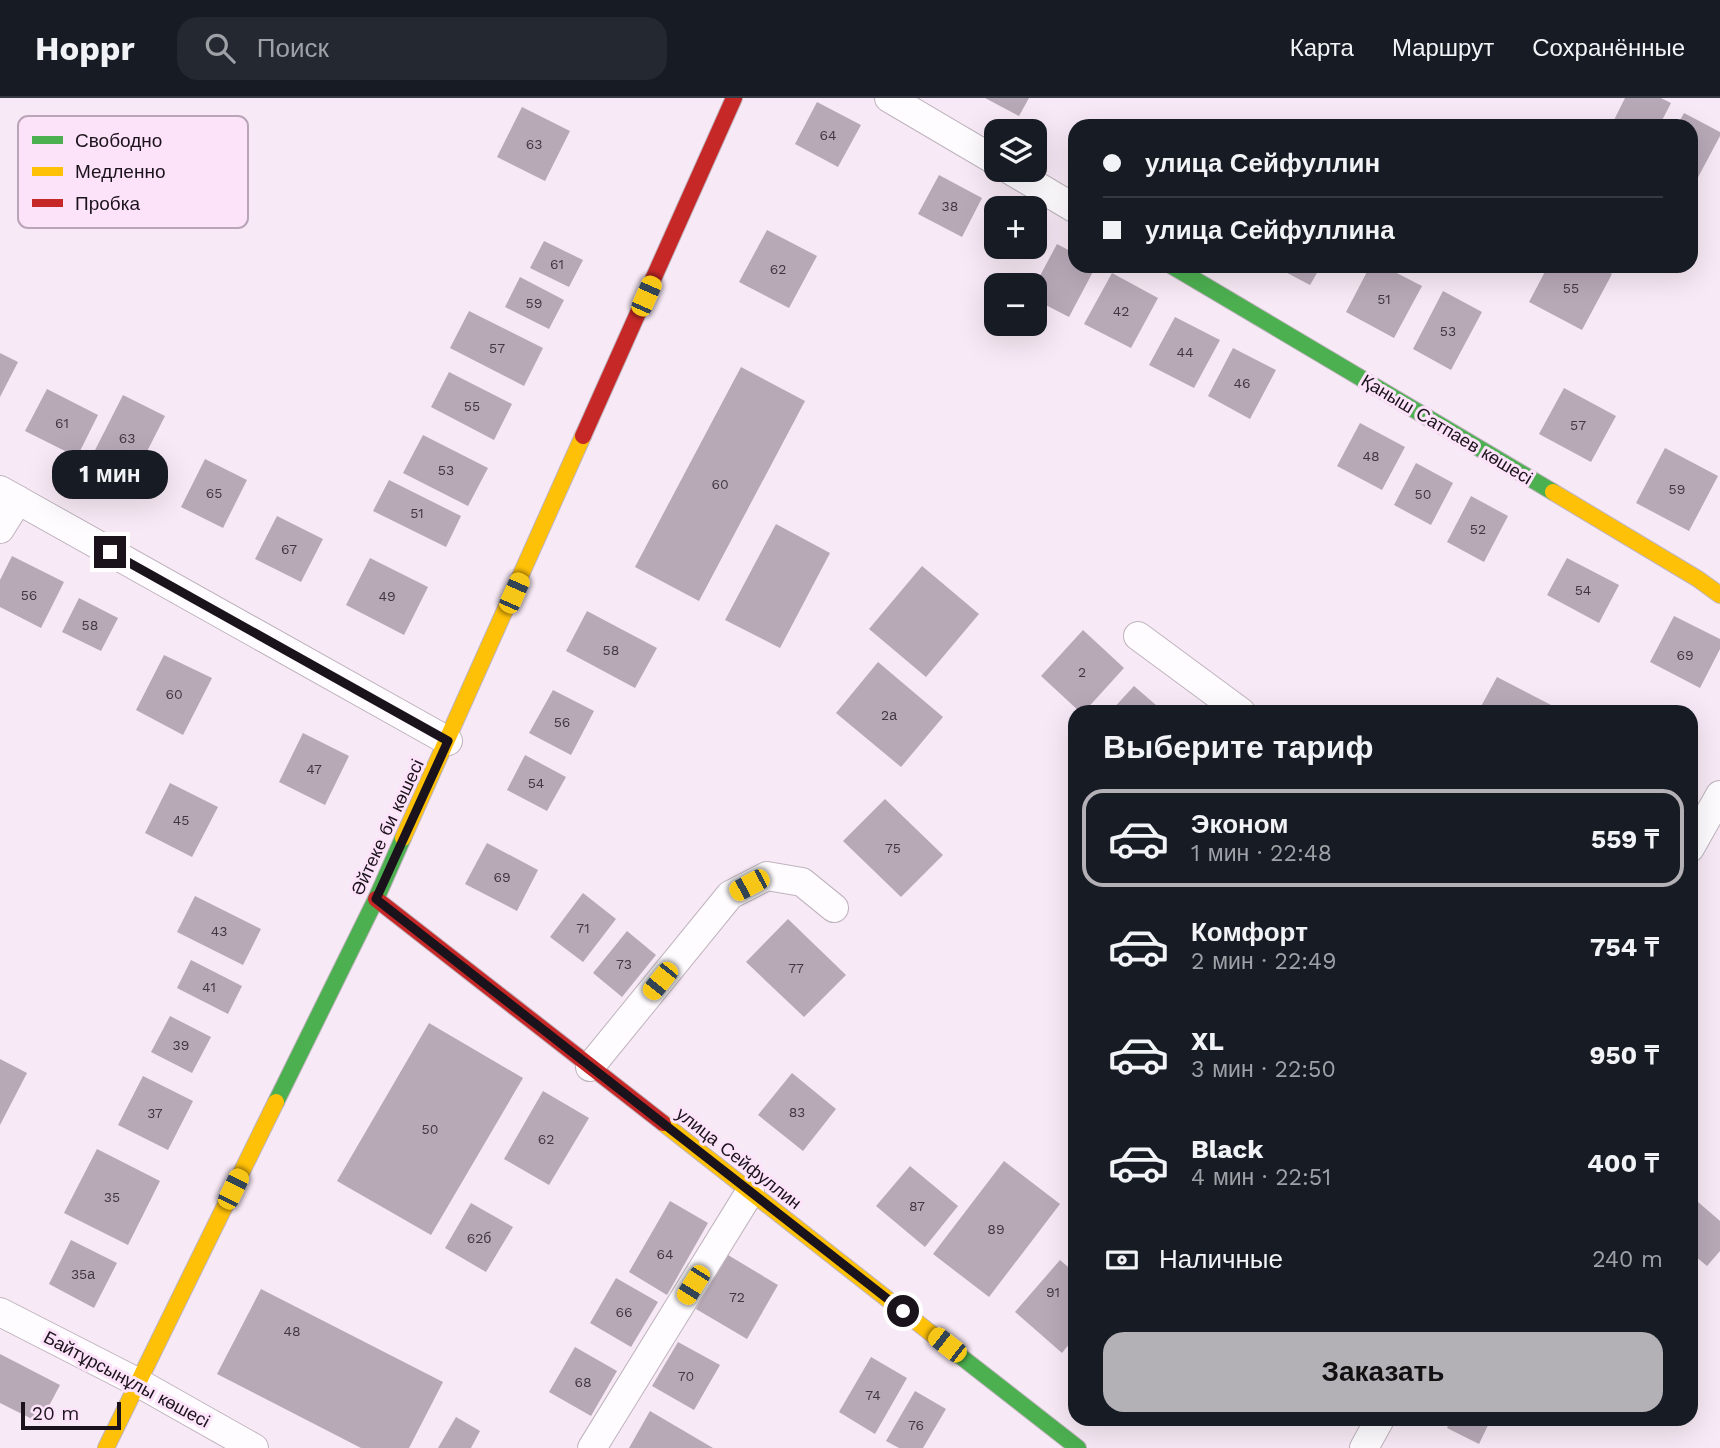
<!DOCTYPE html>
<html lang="ru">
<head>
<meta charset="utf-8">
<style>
  body { margin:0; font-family:"Work Sans",sans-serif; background:#242831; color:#f1f3f6; height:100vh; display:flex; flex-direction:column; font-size:26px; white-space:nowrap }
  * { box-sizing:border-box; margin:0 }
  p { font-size:23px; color:#9ea1a6 }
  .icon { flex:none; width:38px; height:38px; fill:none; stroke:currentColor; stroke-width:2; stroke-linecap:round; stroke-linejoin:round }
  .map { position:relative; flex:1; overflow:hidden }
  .drawer { position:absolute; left:1068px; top:607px; width:630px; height:721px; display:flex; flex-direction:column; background:#171b24; border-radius:21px; box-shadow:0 7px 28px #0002 }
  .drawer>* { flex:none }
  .guide { position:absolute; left:1068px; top:21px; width:630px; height:154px; border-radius:21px; box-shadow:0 7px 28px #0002; display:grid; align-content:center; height:154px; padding:0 35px; background:#171b24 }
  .controls { position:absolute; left:984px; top:21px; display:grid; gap:14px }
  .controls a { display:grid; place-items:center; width:63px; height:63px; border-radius:14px; background:#171b24; box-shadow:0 7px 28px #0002; font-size:35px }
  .scale { position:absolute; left:21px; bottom:18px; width:100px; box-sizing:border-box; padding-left:7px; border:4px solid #1b131b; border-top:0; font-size:19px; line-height:24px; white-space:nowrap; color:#1b131b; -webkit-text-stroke:5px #fde3fa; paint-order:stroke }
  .end { position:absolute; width:32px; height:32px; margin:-16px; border:9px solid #1b131b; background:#fff; box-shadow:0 0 0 4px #fff }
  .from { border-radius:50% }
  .bubble { position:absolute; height:49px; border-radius:21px; background:#171b24; box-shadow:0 7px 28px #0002; font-size:23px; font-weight:700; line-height:49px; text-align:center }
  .car { position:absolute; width:21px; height:42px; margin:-21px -10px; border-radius:9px; box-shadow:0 0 5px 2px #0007; background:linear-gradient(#f5c518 24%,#345 0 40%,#f5c518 0 76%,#345 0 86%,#f5c518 0) }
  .guide b { display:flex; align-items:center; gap:24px; height:66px; font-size:26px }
  .guide b+b { border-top:2px solid #363941 }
  .guide i { width:18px; height:18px; background:#f1f3f6 }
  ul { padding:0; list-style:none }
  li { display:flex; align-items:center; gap:21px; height:98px; margin:0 14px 10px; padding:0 21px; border:4px solid transparent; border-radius:21px }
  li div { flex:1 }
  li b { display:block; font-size:26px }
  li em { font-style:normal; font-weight:700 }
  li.on { border-color:#b3b0b6 }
  li>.icon { width:63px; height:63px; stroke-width:1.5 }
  h2 { padding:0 35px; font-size:32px; line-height:84px }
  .pay { display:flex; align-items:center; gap:18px; height:77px; padding:0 35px; font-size:26px }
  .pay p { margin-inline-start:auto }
  .button { display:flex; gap:14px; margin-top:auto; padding:14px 35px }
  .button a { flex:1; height:80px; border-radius:21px; background:#b3b0b6; color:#111; font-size:28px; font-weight:700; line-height:80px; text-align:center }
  header { display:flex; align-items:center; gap:42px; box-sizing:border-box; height:98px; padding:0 35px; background:#171b24; border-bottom:2px solid #363941 }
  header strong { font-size:33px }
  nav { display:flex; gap:38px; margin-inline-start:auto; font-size:24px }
  .search { width:490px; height:63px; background:#242831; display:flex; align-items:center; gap:18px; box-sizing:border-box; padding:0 24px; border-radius:21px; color:#9ea1a6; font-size:26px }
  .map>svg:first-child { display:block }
  .building { fill:#b8a9b6 }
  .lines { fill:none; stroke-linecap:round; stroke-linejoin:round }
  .street-casing { stroke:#bfb4be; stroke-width:30 }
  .fast-casing { stroke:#bfb4be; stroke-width:18 }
  .slow-casing { stroke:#bfb4be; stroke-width:18 }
  .jam-casing { stroke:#bfb4be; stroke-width:18 }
  .street { stroke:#fefcfe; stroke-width:28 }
  .fast { stroke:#4caf50; stroke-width:16 }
  .slow { stroke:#ffc107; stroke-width:16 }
  .jam { stroke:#c62828; stroke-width:16 }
  .route { stroke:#1b131b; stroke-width:9 }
  .labels { text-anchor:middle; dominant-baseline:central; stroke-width:6; stroke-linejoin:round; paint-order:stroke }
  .number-label { font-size:14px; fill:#423842 }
  .street-label { font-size:18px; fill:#1b131b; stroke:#fde3fa }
  .key { fill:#fde3fa; stroke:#b9a5b7; stroke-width:2 }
  .key-label { font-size:19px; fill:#1b131b }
</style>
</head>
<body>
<header>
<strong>Hoppr</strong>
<div class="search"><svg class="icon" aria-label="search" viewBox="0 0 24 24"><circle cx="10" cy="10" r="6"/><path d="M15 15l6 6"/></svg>Поиск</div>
<nav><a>Карта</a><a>Маршрут</a><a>Сохранённые</a></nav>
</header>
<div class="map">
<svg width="1720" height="1350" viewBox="0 0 1720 1350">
  <rect width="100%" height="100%" fill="#f7e9f5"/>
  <!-- building -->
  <g class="building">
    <path d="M 985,0 L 1029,0 L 1019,18 Z"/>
    <path d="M 1625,0 L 1661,0 L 1671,5 L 1659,28 L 1611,28 Z"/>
    <path d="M 817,4 L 861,27 L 838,69 L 795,46 Z"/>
    <path d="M 522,9 L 570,33 L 545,83 L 497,59 Z"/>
    <path d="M 1684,15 L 1720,34 L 1720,38 L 1695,85 L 1690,83 L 1690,28 L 1677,28 Z"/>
    <path d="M 939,77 L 982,100 L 962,139 L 918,116 Z"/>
    <path d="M 767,132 L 817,158 L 789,210 L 739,184 Z"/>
    <path d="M 544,143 L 583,162 L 569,189 L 530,170 Z"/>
    <path d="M 1057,146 L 1074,155 L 1074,168 L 1096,168 L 1069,219 L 1034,201 L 1034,189 Z"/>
    <path d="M 1274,168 L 1321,168 L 1310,187 Z"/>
    <path d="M 1370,168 L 1383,168 L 1422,188 L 1394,240 L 1346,214 Z"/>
    <path d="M 1548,168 L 1598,168 L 1612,176 L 1582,232 L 1529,204 Z"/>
    <path d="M 1112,175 L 1158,200 L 1131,250 L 1084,226 Z"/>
    <path d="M 520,179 L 564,202 L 549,231 L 505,209 Z"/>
    <path d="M 1443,193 L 1482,214 L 1451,272 L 1413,251 Z"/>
    <path d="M 469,213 L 543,250 L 524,288 L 450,250 Z"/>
    <path d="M 1175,219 L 1220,242 L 1194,290 L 1149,267 Z"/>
    <path d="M 1233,250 L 1276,272 L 1250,321 L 1208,298 Z"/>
    <path d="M 0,255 L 18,264 L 0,299 Z"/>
    <path d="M 741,269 L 805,303 L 699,503 L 635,469 Z"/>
    <path d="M 449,274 L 512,306 L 494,342 L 431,309 Z"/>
    <path d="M 1564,290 L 1616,318 L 1591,364 L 1539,336 Z"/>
    <path d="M 47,291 L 98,317 L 77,359 L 25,333 Z"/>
    <path d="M 123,297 L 165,318 L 132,383 L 90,362 Z"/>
    <path d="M 1360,325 L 1405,349 L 1382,392 L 1337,368 Z"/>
    <path d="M 423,337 L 488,370 L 468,408 L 403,375 Z"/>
    <path d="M 1665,350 L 1718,378 L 1689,433 L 1636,405 Z"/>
    <path d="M 205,361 L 247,382 L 223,430 L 181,409 Z"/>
    <path d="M 1416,365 L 1453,385 L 1431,427 L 1394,407 Z"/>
    <path d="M 389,382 L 461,418 L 446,449 L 373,413 Z"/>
    <path d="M 1471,398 L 1508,418 L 1484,464 L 1447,444 Z"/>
    <path d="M 277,418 L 323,441 L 301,484 L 255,461 Z"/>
    <path d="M 776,426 L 830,455 L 780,550 L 725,522 Z"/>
    <path d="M 12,458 L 64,484 L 41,530 L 0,509 L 0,482 Z"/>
    <path d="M 370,460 L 428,489 L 404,537 L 346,507 Z"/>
    <path d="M 1567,460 L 1619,487 L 1599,525 L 1547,497 Z"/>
    <path d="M 922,468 L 979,516 L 926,579 L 869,531 Z"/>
    <path d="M 79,500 L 118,520 L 101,553 L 62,534 Z"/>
    <path d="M 587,513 L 657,550 L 635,590 L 566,553 Z"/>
    <path d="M 1674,518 L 1720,541 L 1720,551 L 1700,590 L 1650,564 Z"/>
    <path d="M 1083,532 L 1124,570 L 1084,614 L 1080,614 L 1041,578 Z"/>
    <path d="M 164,557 L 212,580 L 183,637 L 136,612 Z"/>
    <path d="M 878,564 L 943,619 L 901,669 L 836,615 Z"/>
    <path d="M 1497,579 L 1555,609 L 1553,614 L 1478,614 Z"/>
    <path d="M 1134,588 L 1164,614 L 1110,614 Z"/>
    <path d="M 553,592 L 594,613 L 571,657 L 529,635 Z"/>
    <path d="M 303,635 L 349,658 L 325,707 L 279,684 Z"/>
    <path d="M 525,657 L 566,679 L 547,713 L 507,692 Z"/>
    <path d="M 170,685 L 218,709 L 192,759 L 145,735 Z"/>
    <path d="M 885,701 L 943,757 L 901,799 L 843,743 Z"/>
    <path d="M 487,745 L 538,772 L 517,813 L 465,786 Z"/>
    <path d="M 583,795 L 616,821 L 583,864 L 550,839 Z"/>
    <path d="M 195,798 L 261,831 L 243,867 L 177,834 Z"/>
    <path d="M 788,821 L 846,877 L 804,919 L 746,864 Z"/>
    <path d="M 627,833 L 656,857 L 622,899 L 593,875 Z"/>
    <path d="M 191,862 L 242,888 L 228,916 L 177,890 Z"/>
    <path d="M 170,918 L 211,939 L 192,975 L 151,954 Z"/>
    <path d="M 429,925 L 523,980 L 431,1137 L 337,1083 Z"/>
    <path d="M 0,961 L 27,975 L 0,1027 Z"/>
    <path d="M 792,975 L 836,1011 L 803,1053 L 758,1017 Z"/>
    <path d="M 143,978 L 193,1003 L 168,1052 L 118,1027 Z"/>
    <path d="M 543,993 L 589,1020 L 549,1087 L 504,1061 Z"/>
    <path d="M 97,1051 L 160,1083 L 128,1147 L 64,1115 Z"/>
    <path d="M 1004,1063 L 1060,1106 L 989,1199 L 933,1156 Z"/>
    <path d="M 910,1068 L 958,1108 L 925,1149 L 876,1108 Z"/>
    <path d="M 1690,1097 L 1720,1123 L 1720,1153 L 1707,1168 L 1690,1154 Z"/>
    <path d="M 670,1103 L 708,1125 L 667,1197 L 629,1174 Z"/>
    <path d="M 471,1105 L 513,1129 L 486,1174 L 445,1150 Z"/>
    <path d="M 71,1142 L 117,1165 L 94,1210 L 49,1186 Z"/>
    <path d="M 728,1157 L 778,1187 L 747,1241 L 696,1211 Z"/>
    <path d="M 1060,1162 L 1074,1174 L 1074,1240 L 1062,1255 L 1015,1214 Z"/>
    <path d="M 616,1180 L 658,1204 L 631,1249 L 590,1225 Z"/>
    <path d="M 261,1191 L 443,1284 L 409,1350 L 361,1350 L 217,1276 Z"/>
    <path d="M 678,1244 L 720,1267 L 694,1312 L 652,1288 Z"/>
    <path d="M 575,1249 L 617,1273 L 591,1318 L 549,1294 Z"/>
    <path d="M 0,1256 L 60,1287 L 40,1325 L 0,1305 Z"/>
    <path d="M 871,1259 L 907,1280 L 875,1336 L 839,1314 Z"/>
    <path d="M 915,1293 L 946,1311 L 923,1350 L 899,1350 L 886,1343 Z"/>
    <path d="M 650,1313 L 713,1350 L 629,1350 Z"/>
    <path d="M 456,1319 L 480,1333 L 471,1350 L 438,1350 Z"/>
    <path d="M 1451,1321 L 1491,1321 L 1479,1346 L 1447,1330 Z"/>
  </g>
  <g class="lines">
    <defs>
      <g id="street">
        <path d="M 889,0 L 996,63"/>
        <path d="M 1010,72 L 1074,110"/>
        <path d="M 0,392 L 448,643"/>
        <path d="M 0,431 L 18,402"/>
        <path d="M 1138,538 L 1241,614"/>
        <path d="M 1690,750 L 1720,697"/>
        <path d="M 590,969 L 730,797 L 767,778 L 802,784 L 834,810"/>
        <path d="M 0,1214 L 137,1284 L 254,1350"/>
        <path d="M 592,1350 L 750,1094"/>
        <path d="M 1364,1350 L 1380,1321"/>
      </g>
      <g id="fast">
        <path d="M 1172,168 L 1553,394"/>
        <path d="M 276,1004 L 376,801 L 403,740"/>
        <path d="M 937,1240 L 1078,1350"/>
      </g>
      <g id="slow">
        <path d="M 1553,394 L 1698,481 L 1720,497"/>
        <path d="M 403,740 L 583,338"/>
        <path d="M 663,1025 L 937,1240"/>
        <path d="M 106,1350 L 276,1004"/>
      </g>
      <g id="jam">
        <path d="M 583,338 L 734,0"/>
        <path d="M 376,801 L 663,1025"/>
      </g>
    </defs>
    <!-- street casing -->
    <use href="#street" class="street-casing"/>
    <!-- fast casing -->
    <use href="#fast" class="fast-casing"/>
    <!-- slow casing -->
    <use href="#slow" class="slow-casing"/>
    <!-- jam casing -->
    <use href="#jam" class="jam-casing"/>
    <!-- street -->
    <use href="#street" class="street"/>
    <!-- fast -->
    <use href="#fast" class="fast"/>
    <!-- slow -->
    <use href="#slow" class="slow"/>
    <!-- jam -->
    <use href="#jam" class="jam"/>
  </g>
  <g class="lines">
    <!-- route -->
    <path class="route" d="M 110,454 L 448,643 L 376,801 L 903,1213"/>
  </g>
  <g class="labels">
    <!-- number labels -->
    <g class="number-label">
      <text x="828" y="37">64</text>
      <text x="534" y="46">63</text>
      <text x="950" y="108">38</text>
      <text x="557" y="166">61</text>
      <text x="778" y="171">62</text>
      <text x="1571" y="190">55</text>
      <text x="1384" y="201">51</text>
      <text x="534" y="205">59</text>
      <text x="1121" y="213">42</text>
      <text x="1448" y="233">53</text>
      <text x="497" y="250">57</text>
      <text x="1185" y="254">44</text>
      <text x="1242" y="285">46</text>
      <text x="472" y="308">55</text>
      <text x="62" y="325">61</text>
      <text x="1578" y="327">57</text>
      <text x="127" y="340">63</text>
      <text x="1371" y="358">48</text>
      <text x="446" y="372">53</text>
      <text x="720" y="386">60</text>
      <text x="1677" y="391">59</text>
      <text x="214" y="395">65</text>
      <text x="1423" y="396">50</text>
      <text x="417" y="415">51</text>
      <text x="1478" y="431">52</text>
      <text x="289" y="451">67</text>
      <text x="1583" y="492">54</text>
      <text x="29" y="497">56</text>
      <text x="387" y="498">49</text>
      <text x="90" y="527">58</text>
      <text x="611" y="552">58</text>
      <text x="1685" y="557">69</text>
      <text x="1082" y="574">2</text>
      <text x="174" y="596">60</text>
      <text x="889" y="617">2а</text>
      <text x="562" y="624">56</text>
      <text x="314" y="671">47</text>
      <text x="536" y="685">54</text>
      <text x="181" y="722">45</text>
      <text x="893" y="750">75</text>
      <text x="502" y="779">69</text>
      <text x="583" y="830">71</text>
      <text x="219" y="833">43</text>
      <text x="624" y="866">73</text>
      <text x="796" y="870">77</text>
      <text x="209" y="889">41</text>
      <text x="181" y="947">39</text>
      <text x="797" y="1014">83</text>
      <text x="155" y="1015">37</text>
      <text x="430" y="1031">50</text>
      <text x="546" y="1041">62</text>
      <text x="112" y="1099">35</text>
      <text x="917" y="1108">87</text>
      <text x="996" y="1131">89</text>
      <text x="479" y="1140">62б</text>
      <text x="665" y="1156">64</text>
      <text x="83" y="1176">35а</text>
      <text x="1053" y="1194">91</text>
      <text x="737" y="1199">72</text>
      <text x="624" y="1214">66</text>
      <text x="292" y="1233">48</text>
      <text x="686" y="1278">70</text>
      <text x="583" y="1284">68</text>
      <text x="873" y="1297">74</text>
      <text x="916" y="1327">76</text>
    </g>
    <!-- street labels -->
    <g class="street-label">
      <text transform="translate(1447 331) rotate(31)">Қаныш Сатпаев көшесі</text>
      <text transform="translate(387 729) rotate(-65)">Әйтеке би көшесі</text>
      <text transform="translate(739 1060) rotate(38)">улица Сейфуллин</text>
      <text transform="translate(127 1281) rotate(28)">Байтұрсынұлы көшесі</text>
    </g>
  </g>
  <!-- legend -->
  <rect x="18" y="18" width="230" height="112" rx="10" class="key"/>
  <rect x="32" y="38" width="31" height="8" fill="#4caf50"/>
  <rect x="32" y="69" width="31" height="9" fill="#ffc107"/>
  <rect x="32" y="101" width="31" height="8" fill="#c62828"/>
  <g class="key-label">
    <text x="75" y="49">Свободно</text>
    <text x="75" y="80">Медленно</text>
    <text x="75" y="112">Пробка</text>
  </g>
</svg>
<div class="controls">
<a><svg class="icon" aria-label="layers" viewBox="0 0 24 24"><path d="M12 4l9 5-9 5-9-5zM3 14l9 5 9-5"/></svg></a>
<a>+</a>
<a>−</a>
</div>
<div class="scale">20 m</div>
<i class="end from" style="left:903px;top:1213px"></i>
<i class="end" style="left:110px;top:454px"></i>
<div class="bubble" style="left:52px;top:352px;width:116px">1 мин</div>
<i class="car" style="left:646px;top:198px;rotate:24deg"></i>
<i class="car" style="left:514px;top:495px;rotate:24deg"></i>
<i class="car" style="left:749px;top:787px;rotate:242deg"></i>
<i class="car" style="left:660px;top:883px;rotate:219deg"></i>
<i class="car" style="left:233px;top:1091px;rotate:26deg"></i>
<i class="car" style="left:693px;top:1187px;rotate:212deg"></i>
<i class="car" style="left:947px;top:1247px;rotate:308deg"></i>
<div class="guide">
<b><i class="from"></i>улица Сейфуллин</b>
<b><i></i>улица Сейфуллина</b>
</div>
<section class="drawer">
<h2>Выберите тариф</h2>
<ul>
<li class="on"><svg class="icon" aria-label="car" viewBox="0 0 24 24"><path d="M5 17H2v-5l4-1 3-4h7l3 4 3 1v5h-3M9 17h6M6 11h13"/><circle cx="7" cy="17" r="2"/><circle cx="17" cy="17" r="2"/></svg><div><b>Эконом</b><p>1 мин · 22:48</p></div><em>559 ₸</em></li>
<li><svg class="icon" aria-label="car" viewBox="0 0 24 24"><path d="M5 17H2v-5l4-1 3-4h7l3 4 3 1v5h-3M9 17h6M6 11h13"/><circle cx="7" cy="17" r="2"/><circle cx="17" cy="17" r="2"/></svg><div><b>Комфорт</b><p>2 мин · 22:49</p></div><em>754 ₸</em></li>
<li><svg class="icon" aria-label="car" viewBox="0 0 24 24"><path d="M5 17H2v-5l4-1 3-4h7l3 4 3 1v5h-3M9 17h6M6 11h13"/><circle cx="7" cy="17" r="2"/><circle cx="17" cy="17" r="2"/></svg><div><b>XL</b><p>3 мин · 22:50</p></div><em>950 ₸</em></li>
<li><svg class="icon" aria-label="car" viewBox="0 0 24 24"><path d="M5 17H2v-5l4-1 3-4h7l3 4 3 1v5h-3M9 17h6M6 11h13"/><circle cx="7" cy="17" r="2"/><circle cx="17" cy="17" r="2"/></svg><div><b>Black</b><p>4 мин · 22:51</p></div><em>400 ₸</em></li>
</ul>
<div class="pay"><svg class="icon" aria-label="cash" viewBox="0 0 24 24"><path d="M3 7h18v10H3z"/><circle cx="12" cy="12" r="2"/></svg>Наличные<p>240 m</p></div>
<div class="button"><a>Заказать</a></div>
</section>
</div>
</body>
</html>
